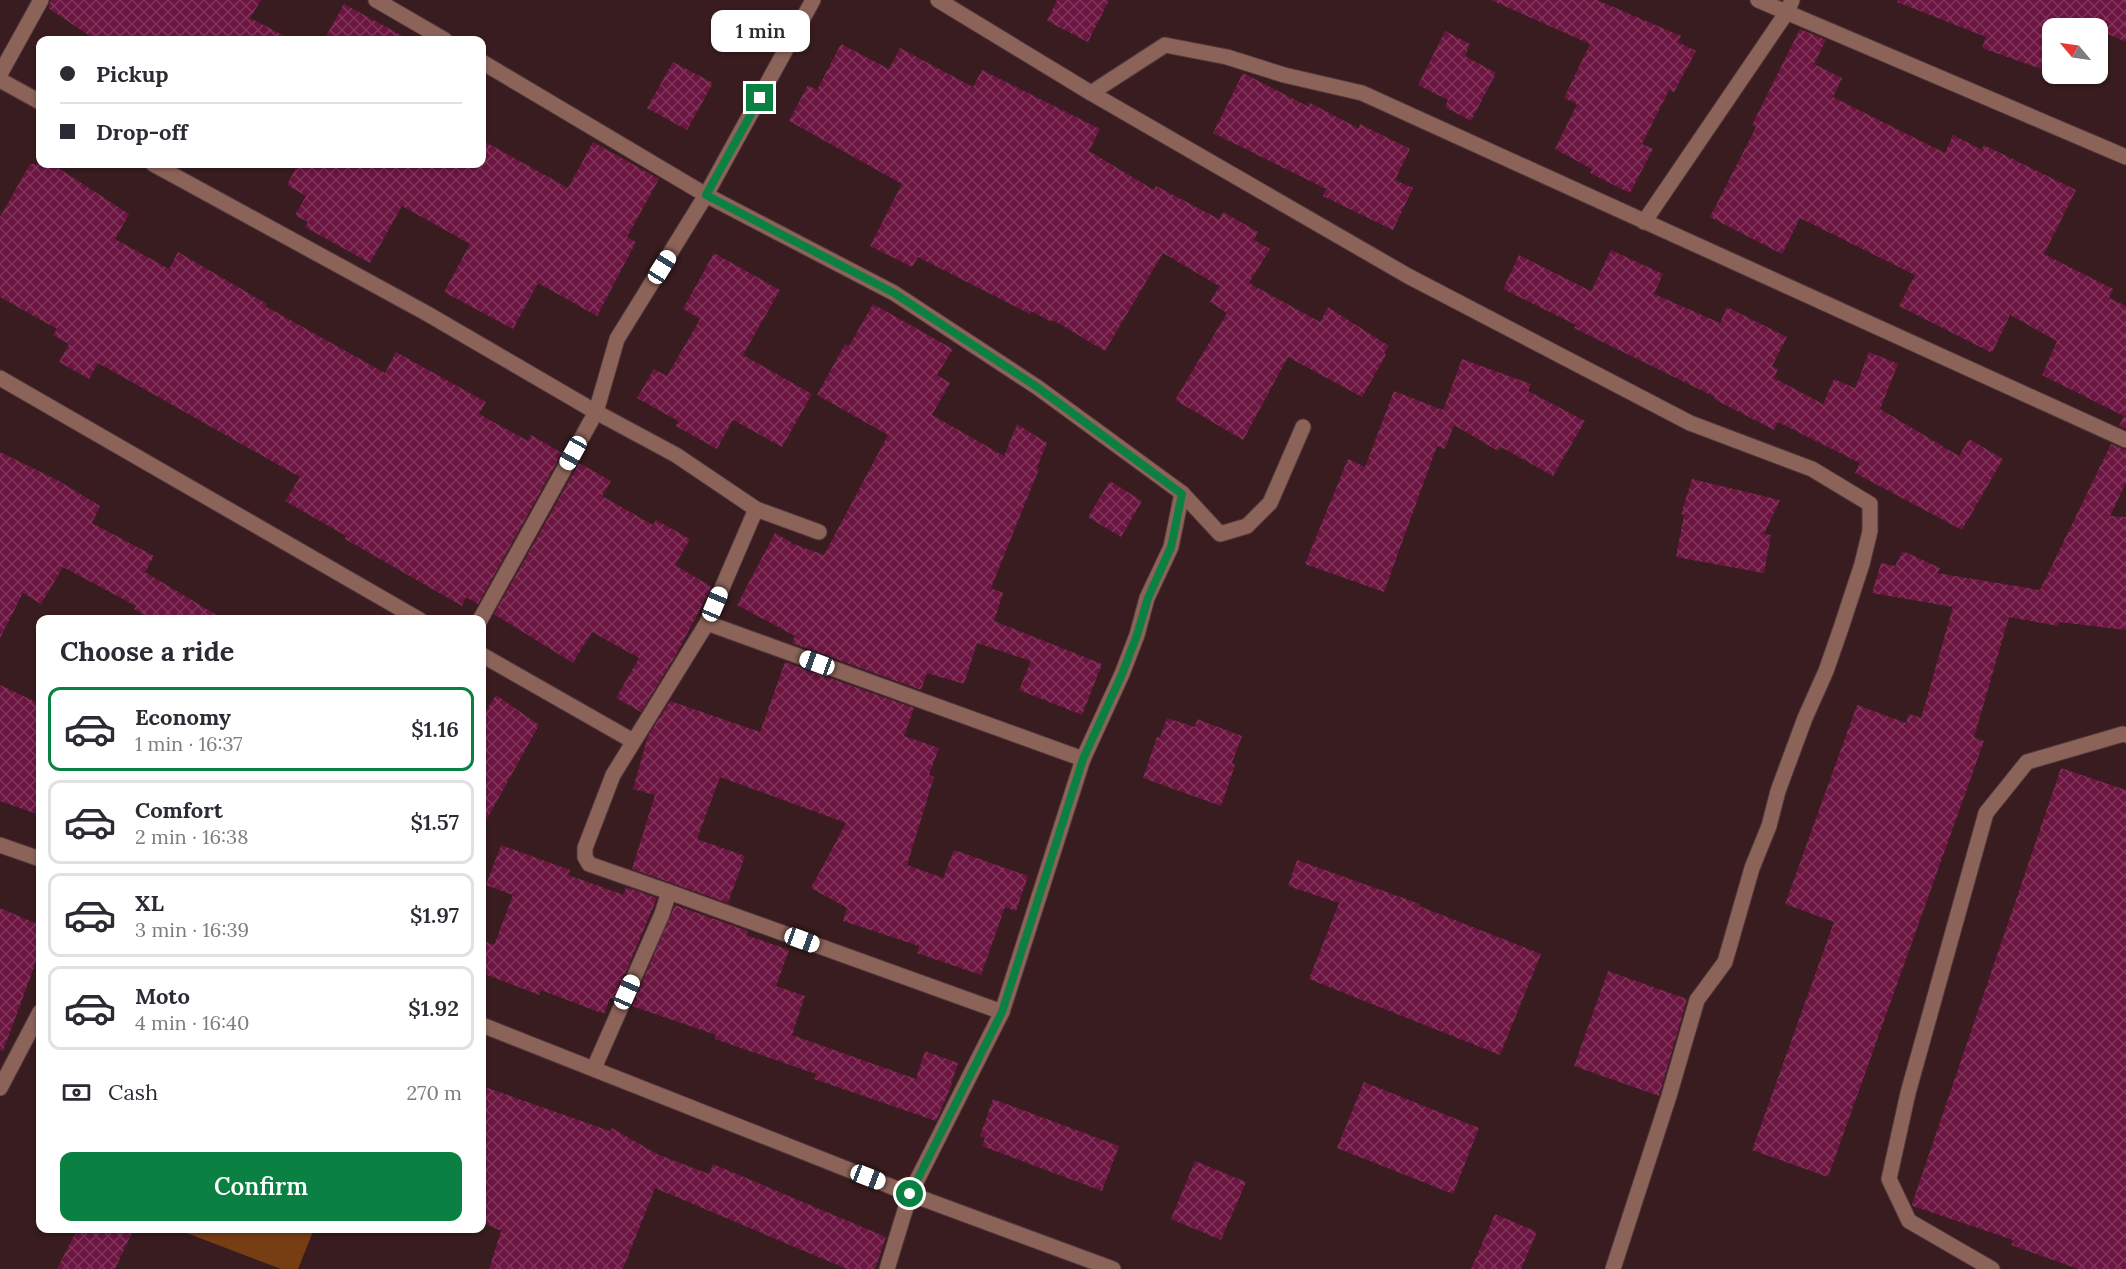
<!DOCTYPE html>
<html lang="en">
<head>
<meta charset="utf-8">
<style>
  body { margin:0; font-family:Lora,serif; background:#f2f2f3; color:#2b2b33; height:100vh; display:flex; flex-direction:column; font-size:22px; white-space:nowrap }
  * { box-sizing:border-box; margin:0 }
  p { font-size:20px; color:#7c7c81 }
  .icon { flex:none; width:33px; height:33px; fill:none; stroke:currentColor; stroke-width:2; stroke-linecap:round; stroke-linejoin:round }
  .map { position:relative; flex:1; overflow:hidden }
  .drawer { position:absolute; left:36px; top:615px; width:450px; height:618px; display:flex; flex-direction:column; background:#fff; border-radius:12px; box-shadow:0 2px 4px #0004 }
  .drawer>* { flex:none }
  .hud { position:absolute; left:36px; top:36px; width:450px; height:132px; border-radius:12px; box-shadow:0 2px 4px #0004; display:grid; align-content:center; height:132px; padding:0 24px; background:#fff }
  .needle { width:39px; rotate:299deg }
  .tools { position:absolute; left:2042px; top:18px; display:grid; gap:12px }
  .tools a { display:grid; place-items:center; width:66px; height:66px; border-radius:12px; background:#fff; box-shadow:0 2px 4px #0004; font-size:30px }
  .end { position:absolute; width:27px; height:27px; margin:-14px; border:8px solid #0b8043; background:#fff; box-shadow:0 0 0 3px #fff }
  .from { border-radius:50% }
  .bubble { position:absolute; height:42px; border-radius:12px; background:#fff; box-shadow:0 2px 4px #0004; font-size:20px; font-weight:600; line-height:42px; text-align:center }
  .car { position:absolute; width:18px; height:36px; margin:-18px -9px; border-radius:8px; box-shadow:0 0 4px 2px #0007; background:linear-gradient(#fff 24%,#345 0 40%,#fff 0 76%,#345 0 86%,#fff 0) }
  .hud b { display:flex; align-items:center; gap:21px; height:57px; font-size:22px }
  .hud b+b { border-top:2px solid #e1e1e2 }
  .hud i { width:15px; height:15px; background:#2b2b33 }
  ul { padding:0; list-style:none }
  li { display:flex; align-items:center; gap:18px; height:84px; margin:0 12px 9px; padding:0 12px; border:3px solid #e1e1e2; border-radius:12px }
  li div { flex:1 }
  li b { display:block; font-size:22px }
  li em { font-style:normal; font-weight:600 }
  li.selected { border-color:#0b8043 }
  li>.icon { width:54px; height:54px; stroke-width:1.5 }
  h2 { padding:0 24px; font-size:27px; line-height:72px }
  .pay { display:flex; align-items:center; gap:15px; height:66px; padding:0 24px; font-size:22px }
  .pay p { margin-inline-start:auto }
  .action { display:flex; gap:12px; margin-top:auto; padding:12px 24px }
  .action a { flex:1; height:69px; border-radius:12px; background:#0b8043; color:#fff; font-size:24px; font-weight:600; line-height:69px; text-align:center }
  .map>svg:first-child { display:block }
  .park { fill:#773d13 }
  .building { fill:url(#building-cross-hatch) }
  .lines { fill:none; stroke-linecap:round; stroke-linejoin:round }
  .minor-casing { stroke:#54393c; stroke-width:17 }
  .minor { stroke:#8c6359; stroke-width:15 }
  .route { stroke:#0b8043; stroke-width:8 }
</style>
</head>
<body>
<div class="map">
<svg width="2126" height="1269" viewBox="0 0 2126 1269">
  <defs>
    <pattern id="building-cross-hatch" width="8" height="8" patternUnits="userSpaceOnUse" patternTransform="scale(1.5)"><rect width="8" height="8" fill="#6b1540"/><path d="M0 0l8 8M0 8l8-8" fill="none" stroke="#81375c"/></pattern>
  </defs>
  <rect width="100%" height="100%" fill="#381c1f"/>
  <!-- park -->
  <path class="park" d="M 176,1229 L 314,1229 L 298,1269 L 281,1269 Z"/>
  <!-- building -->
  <g class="building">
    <path d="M 51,0 L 261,0 L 250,18 L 292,40 L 96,40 L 48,8 Z"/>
    <path d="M 1057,0 L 1109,0 L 1088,42 L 1047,21 Z"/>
    <path d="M 1491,0 L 1597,0 L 1681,36 L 1678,42 L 1696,51 L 1674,92 L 1669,90 L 1642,144 L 1653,149 L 1630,193 L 1590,173 L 1592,169 L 1555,149 L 1577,104 L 1564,98 L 1590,44 Z"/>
    <path d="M 1898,0 L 2126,0 L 2126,42 L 2106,33 L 2098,55 L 2097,28 L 2052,28 L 2052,73 L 1982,48 L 1986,37 L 1897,2 Z"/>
    <path d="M 344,4 L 410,40 L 324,40 Z"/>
    <path d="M 1800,29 L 1826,40 L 1814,64 L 1842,78 L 1833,97 L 1945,153 L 1953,135 L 1982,150 L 1984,145 L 2076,190 L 2044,254 L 2113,289 L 2109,298 L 2126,306 L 2126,429 L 2119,426 L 2124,416 L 2042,375 L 2057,341 L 2010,315 L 1992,353 L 1899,306 L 1915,275 L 1800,218 L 1782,254 L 1710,217 L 1756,127 L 1752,125 Z"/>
    <path d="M 1445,31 L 1470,44 L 1465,56 L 1496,73 L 1471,121 L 1445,107 L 1448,100 L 1418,85 Z"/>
    <path d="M 841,44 L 889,69 L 900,48 L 973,87 L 982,70 L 1100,129 L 1089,151 L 1154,190 L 1156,186 L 1219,219 L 1223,212 L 1258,232 L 1254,240 L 1270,249 L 1249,283 L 1320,322 L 1328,307 L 1389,346 L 1384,353 L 1386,355 L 1362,397 L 1288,357 L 1243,440 L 1175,400 L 1227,313 L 1210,302 L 1219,286 L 1163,253 L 1105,351 L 1053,320 L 1051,322 L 1031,311 L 1030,314 L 918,257 L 912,267 L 870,246 L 902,184 L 789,121 L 808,85 L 817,90 Z"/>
    <path d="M 673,62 L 713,83 L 687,130 L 647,108 Z"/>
    <path d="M 1243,73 L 1309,107 L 1308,102 L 1358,128 L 1360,124 L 1410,149 L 1395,180 L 1413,188 L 1393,230 L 1323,196 L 1326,189 L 1213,133 Z"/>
    <path d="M 2053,74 L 2080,74 L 2075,83 Z"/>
    <path d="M 482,140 L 568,188 L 593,142 L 659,179 L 627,237 L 636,242 L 597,316 L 538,283 L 513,329 L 444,292 L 470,244 L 402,206 L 370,263 L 305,227 L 308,222 L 295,215 L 306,196 L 287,185 L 298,164 L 482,164 Z"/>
    <path d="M 30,164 L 52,164 L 129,214 L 115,239 L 169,269 L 178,252 L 267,304 L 265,306 L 385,373 L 396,352 L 486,402 L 479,414 L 528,441 L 531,435 L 562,453 L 478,604 L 466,597 L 462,606 L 345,539 L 346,536 L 285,501 L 300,477 L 98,363 L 89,379 L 59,362 L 69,344 L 53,335 L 57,329 L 0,297 L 0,217 Z"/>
    <path d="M 1611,250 L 1663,274 L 1654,294 L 1720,323 L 1727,307 L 1787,337 L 1772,366 L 1778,369 L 1774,378 L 1823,404 L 1834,379 L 1855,388 L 1869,352 L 1898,364 L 1880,409 L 1959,456 L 1969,439 L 2003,459 L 1962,530 L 1855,473 L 1860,463 L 1778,422 L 1774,430 L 1714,399 L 1715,397 L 1574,328 L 1576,325 L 1503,289 L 1519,255 L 1591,291 Z"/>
    <path d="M 714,253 L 780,290 L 743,355 L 812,394 L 782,447 L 733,420 L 717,449 L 676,426 L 678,421 L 637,398 L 654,369 L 667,376 L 700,319 L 683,309 Z"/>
    <path d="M 873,304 L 953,349 L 937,375 L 950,383 L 932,415 L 1004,456 L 1017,424 L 1047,443 L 1037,467 L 1039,469 L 991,588 L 1003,593 L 994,621 L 1102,664 L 1082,715 L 1019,690 L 1031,661 L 977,643 L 964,684 L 927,673 L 921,690 L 792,643 L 795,636 L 737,605 L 775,533 L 794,544 L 824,555 L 888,435 L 817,395 L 845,344 L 849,346 Z"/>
    <path d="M 1462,359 L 1531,384 L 1528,391 L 1585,421 L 1553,476 L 1501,447 L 1498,451 L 1454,425 L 1445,449 L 1437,446 L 1384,592 L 1305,564 L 1348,459 L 1365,467 L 1394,391 L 1443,410 Z"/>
    <path d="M 2111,444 L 2126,450 L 2126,483 L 2110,516 L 2126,517 L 2126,630 L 2059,622 L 2058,626 L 2009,617 L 1974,737 L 1984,741 L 1828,1177 L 1752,1150 L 1834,922 L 1785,904 L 1857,705 L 1906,723 L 1909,714 L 1921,718 L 1953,607 L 1872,593 L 1881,563 L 1895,566 L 1903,551 L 1940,568 L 1937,573 L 2040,590 Z"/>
    <path d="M 0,452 L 59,481 L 100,506 L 92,523 L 154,556 L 145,572 L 225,620 L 152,620 L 134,609 L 136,606 L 63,567 L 41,604 L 23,593 L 0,638 Z"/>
    <path d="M 579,463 L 611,481 L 602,496 L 653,525 L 656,520 L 690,539 L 675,565 L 712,587 L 674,658 L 641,712 L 616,698 L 639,658 L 592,632 L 573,663 L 494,614 Z"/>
    <path d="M 1692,479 L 1780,500 L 1764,534 L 1771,535 L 1764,573 L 1676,557 L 1684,515 L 1681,514 Z"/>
    <path d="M 1110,481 L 1142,501 L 1121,537 L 1088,517 Z"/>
    <path d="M 785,662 L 914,708 L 904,736 L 939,748 L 929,775 L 934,777 L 907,865 L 943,878 L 954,850 L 1028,876 L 1016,911 L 1005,907 L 981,975 L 917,953 L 919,946 L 843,921 L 847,908 L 811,888 L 846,823 L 720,777 L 697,839 L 745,856 L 728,903 L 632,869 L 655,795 L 633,789 L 648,736 L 670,701 L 760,732 Z"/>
    <path d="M 0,685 L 40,704 L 40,815 L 0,801 Z"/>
    <path d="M 496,695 L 539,725 L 482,828 L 482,717 Z"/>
    <path d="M 1167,718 L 1195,727 L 1197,719 L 1242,736 L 1232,763 L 1235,765 L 1221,806 L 1143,778 L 1157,737 L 1160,738 Z"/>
    <path d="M 2061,768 L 2126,790 L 2126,1269 L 2078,1269 L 2011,1245 L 2013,1240 L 1913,1206 L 1912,1204 Z"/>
    <path d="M 501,845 L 570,870 L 568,875 L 624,895 L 626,887 L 657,898 L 614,1000 L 610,998 L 604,1014 L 541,990 L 539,995 L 482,973 L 482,940 L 494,945 L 513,895 L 486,885 Z"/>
    <path d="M 1297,860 L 1420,904 L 1419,906 L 1541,954 L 1500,1055 L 1309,979 L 1339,903 L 1288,886 Z"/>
    <path d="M 675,905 L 748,931 L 746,935 L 789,950 L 776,986 L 805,996 L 792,1035 L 916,1079 L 925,1051 L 958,1063 L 951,1084 L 952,1084 L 936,1121 L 814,1079 L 816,1074 L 715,1039 L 716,1035 L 632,1006 Z"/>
    <path d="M 0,908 L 40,925 L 40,951 L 3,1051 L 0,1050 Z"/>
    <path d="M 1608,971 L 1687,999 L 1659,1096 L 1574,1066 Z"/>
    <path d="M 1364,1082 L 1479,1128 L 1453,1194 L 1337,1148 Z"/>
    <path d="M 482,1086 L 610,1131 L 612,1128 L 657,1154 L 709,1174 L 713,1164 L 886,1237 L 875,1269 L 847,1269 L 655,1188 L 623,1269 L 489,1269 L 501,1231 L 482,1222 Z"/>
    <path d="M 993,1099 L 1119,1146 L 1102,1191 L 982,1146 L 985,1138 L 980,1136 Z"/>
    <path d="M 1195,1161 L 1246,1182 L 1221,1240 L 1171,1219 Z"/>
    <path d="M 1495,1214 L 1537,1232 L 1521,1269 L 1471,1269 Z"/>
    <path d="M 78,1228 L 134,1228 L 115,1269 L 57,1269 Z"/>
  </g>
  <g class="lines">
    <defs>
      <g id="minor">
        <path d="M 376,0 L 445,40"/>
        <path d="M 938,0 L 1091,93 L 1408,276 L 1690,423 L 1812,469 L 1870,504 L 1870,531 L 1862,564 L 1841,628 L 1826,671 L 1805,718 L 1778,791 L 1769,826 L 1752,868 L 1725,962 L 1697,1000 L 1669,1096 L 1613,1269"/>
        <path d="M 1758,0 L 2126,157"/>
        <path d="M 482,62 L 706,195 L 894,293 L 1037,387 L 1182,493 L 1171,547 L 1147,598 L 1137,635 L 1122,674 L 1083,759 L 1002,1012 L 910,1194 L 887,1269"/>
        <path d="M 0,74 L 41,0"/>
        <path d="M 0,80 L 40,102"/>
        <path d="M 1091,93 L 1165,45 L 1227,57 L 1284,75 L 1362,93 L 2126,440"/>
        <path d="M 153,164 L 426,313 L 596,412 L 676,455 L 756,509 L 819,532"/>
        <path d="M 1644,222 L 1787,12 L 1792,0"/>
        <path d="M 0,378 L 420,620"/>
        <path d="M 1182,493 L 1220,534 L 1247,526 L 1270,503 L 1303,427"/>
        <path d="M 480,620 L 596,412 L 617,339 L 706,195 L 813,0"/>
        <path d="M 707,623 L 1083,759"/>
        <path d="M 482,655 L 633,741"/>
        <path d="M 0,845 L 40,859"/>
        <path d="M 669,892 L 1002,1012"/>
        <path d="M 482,1025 L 910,1194 L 1113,1269"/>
        <path d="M 594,1068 L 662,914 L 669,892 L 589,864 L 585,857 L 585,848 L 613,775 L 707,623 L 756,509"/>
        <path d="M 0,1088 L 40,1012"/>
        <path d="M 1992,1269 L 1909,1221 L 1889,1179 L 1908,1093 L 1986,813 L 2027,762 L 2123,734 L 2126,735"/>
      </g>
    </defs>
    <!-- minor casing -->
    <use href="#minor" class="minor-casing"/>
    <!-- minor -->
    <use href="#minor" class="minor"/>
  </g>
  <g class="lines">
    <!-- route -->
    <path class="route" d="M 760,98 L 706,195 L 894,293 L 1037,387 L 1182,494 L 1171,547 L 1148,598 L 1137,635 L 1122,674 L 1083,759 L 1002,1012 L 910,1194"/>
  </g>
</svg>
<div class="tools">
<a><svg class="needle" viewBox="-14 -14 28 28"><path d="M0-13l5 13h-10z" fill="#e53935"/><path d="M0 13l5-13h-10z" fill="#7c7c81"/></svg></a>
</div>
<i class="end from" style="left:910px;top:1194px"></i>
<i class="end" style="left:760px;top:98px"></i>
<div class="bubble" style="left:711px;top:10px;width:99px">1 min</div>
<i class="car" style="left:662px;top:267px;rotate:32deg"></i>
<i class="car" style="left:573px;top:453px;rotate:209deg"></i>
<i class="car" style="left:715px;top:604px;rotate:23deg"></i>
<i class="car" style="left:817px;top:663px;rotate:290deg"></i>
<i class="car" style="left:802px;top:940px;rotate:110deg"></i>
<i class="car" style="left:627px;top:992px;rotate:24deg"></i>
<i class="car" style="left:868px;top:1177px;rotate:111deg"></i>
<div class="hud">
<b><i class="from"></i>Pickup</b>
<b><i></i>Drop-off</b>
</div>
<section class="drawer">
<h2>Choose a ride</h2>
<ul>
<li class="selected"><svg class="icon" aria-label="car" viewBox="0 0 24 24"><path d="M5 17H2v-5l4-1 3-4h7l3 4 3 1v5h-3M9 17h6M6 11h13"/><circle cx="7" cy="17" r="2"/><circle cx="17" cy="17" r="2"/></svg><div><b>Economy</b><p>1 min · 16:37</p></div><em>$1.16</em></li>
<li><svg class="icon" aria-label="car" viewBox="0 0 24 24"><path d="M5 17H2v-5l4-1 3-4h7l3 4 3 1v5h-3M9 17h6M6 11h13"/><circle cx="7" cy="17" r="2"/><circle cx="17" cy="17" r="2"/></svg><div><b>Comfort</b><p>2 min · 16:38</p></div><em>$1.57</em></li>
<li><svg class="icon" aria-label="car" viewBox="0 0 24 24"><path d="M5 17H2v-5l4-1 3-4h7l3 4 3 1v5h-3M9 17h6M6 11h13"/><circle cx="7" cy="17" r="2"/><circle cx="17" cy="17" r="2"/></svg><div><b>XL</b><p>3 min · 16:39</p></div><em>$1.97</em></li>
<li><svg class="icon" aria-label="car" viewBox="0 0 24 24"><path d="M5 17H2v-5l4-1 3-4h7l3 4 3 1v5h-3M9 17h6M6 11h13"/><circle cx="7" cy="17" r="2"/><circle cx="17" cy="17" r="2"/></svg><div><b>Moto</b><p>4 min · 16:40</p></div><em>$1.92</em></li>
</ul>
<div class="pay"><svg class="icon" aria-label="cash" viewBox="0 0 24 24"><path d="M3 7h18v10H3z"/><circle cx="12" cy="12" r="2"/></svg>Cash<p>270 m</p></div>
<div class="action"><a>Confirm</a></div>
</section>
</div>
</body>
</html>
